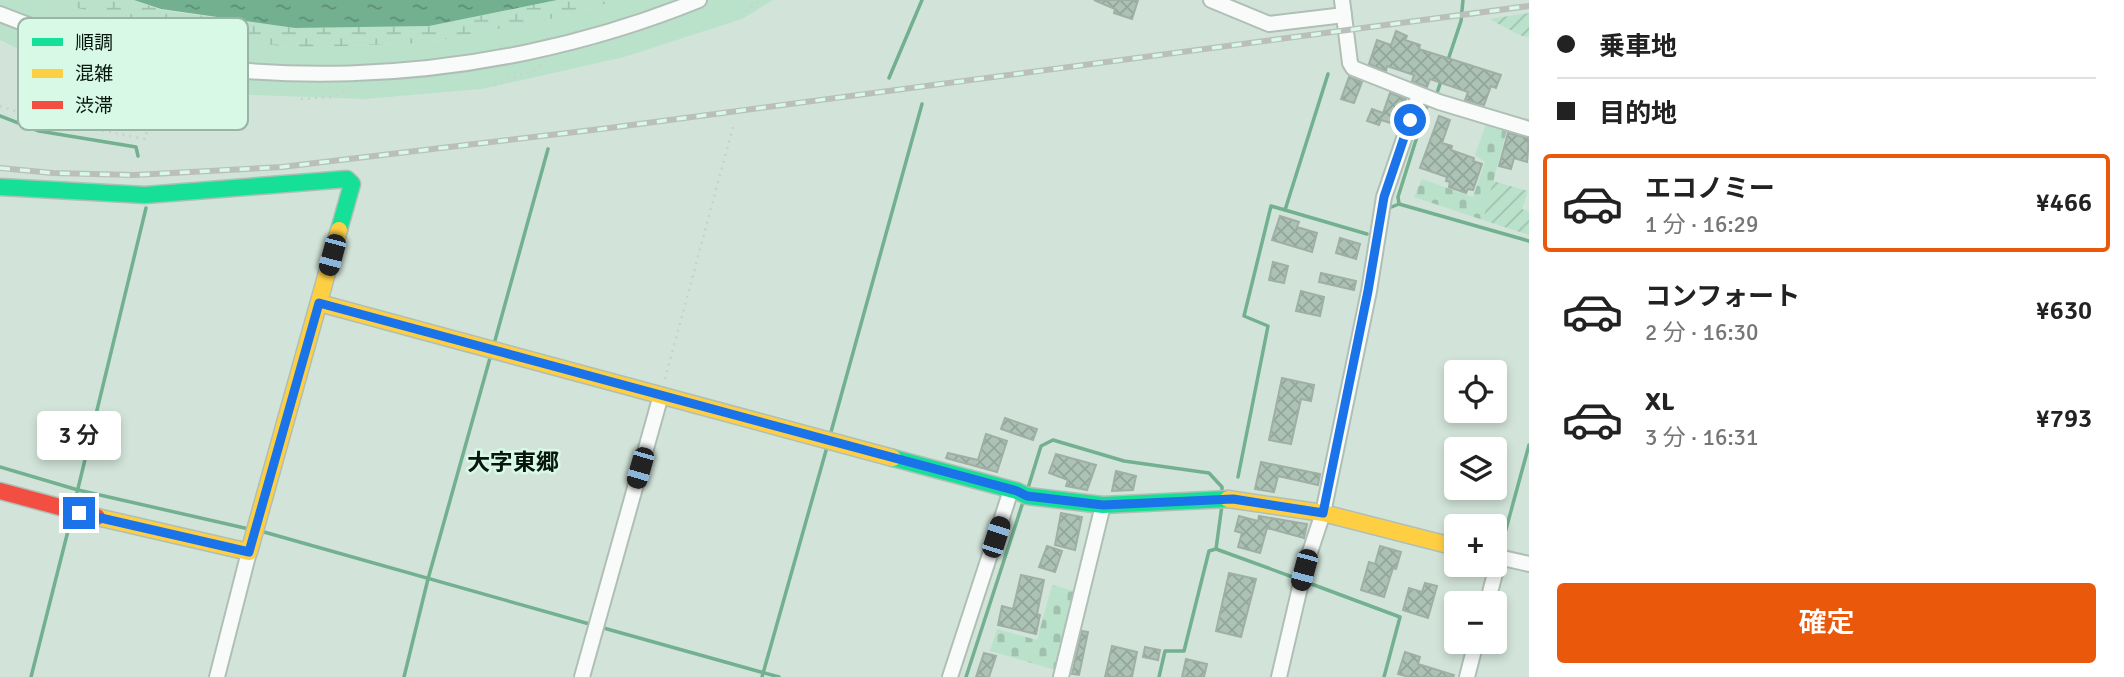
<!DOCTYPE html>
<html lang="ja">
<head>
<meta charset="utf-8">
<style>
  body { margin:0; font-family:Signika,"Noto Sans JP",sans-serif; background:#f2f2f2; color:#222; height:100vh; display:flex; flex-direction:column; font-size:26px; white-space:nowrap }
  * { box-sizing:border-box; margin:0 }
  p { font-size:23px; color:#767676 }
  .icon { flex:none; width:38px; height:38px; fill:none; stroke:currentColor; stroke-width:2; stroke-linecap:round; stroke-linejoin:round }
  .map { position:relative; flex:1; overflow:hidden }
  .sheet { display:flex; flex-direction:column; background:#fff; width:595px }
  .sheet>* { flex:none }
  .hud { display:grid; align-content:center; height:154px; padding:0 28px; background:#fff }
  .fabs { position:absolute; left:1444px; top:360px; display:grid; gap:14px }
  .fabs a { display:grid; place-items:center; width:63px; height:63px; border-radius:7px; background:#fff; box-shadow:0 4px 10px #0003; font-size:35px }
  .end { position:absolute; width:32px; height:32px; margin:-16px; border:9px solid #1a73e8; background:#fff; box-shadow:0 0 0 4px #fff }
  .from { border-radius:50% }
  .bubble { position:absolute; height:49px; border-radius:7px; background:#fff; box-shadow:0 4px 10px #0003; font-size:23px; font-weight:600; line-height:49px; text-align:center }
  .car { position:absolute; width:21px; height:42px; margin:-21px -10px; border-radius:9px; box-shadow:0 0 5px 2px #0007; background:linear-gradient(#222 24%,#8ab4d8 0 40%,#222 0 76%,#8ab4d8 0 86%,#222 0) }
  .hud b { display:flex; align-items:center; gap:24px; height:66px; font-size:26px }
  .hud b+b { border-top:2px solid #e0e0e0 }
  .hud i { width:18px; height:18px; background:#222 }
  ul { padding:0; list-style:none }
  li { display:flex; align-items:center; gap:21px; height:98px; margin:0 14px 10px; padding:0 14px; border:4px solid transparent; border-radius:7px }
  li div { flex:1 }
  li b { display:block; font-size:26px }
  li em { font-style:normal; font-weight:600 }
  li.selected { border-color:#ea580c }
  li>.icon { width:63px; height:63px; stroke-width:1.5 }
  .cta { display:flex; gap:14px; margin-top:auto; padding:14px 28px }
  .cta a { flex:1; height:80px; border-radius:7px; background:#ea580c; color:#fff; font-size:28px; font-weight:600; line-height:80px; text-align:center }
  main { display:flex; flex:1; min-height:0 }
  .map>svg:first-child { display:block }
  .grass { fill:#bae2cb }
  .wetland { fill:url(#wetland-marsh) }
  .cemetery { fill:url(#cemetery-stones) }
  .garden { fill:url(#garden-furrows) }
  .water { fill:url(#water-ripples) }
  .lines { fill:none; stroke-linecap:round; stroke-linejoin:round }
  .stream { stroke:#72b090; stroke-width:3.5 }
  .building { fill:url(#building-cross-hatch); stroke:#a0afa6; stroke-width:2 }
  .street-casing { stroke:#b0bfb6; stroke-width:18 }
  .fast-casing { stroke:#b0bfb6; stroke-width:19 }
  .slow-casing { stroke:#b0bfb6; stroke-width:19 }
  .jam-casing { stroke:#b0bfb6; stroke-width:19 }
  .path { stroke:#cad0cc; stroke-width:2.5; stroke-dasharray:2 5; stroke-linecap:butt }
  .street { stroke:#f8fbf9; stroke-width:14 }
  .fast { stroke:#16e098; stroke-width:16 }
  .slow { stroke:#ffcf43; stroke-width:16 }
  .jam { stroke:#f24e42; stroke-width:16 }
  .rail-casing { stroke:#babfbc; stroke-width:6 }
  .rail { stroke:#d7f9e5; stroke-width:3.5; stroke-dasharray:10; stroke-linecap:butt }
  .route { stroke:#1a73e8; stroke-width:9 }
  .labels { text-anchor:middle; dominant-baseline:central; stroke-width:5; stroke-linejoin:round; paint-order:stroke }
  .quarter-label { font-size:23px; font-weight:bold; fill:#09160f; stroke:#d7f9e5 }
  .key { fill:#d7f9e5; stroke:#99b5a5; stroke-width:2 }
  .key-label { font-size:19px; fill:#09160f }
</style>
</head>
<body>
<main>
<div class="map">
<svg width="1529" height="677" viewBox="0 0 1529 677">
  <defs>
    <pattern id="wetland-marsh" width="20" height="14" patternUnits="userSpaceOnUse" patternTransform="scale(1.75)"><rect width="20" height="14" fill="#bae2cb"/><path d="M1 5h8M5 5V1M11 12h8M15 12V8" fill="none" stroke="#9fc1ad"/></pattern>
    <pattern id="cemetery-stones" width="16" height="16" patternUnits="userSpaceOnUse" patternTransform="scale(1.75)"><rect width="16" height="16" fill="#bae2cb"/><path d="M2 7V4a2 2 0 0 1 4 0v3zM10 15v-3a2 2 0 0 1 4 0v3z" fill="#9fc1ad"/></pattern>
    <pattern id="garden-furrows" width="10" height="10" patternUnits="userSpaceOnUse" patternTransform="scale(1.75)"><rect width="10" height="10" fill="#bae2cb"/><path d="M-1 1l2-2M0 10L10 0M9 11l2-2" fill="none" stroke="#9fc1ad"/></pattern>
    <pattern id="water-ripples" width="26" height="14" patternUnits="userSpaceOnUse" patternTransform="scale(1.75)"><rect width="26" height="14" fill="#72b090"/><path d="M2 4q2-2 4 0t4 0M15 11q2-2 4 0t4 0" fill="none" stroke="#5c8e74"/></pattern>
    <pattern id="building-cross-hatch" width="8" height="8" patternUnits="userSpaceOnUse" patternTransform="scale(1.75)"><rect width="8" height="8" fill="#abc2b5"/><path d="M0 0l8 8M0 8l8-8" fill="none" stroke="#92a69a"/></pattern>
  </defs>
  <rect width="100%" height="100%" fill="#d2e4d9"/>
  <!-- grass -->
  <path class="grass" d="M 0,0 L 46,0 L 156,28 L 293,48 L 426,43 L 576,14 L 615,0 L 773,0 L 742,19 L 624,57 L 482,89 L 365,99 L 202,93 L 50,64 L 0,40 Z"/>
  <!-- wetland -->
  <path class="wetland" d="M 46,0 L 134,0 L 161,10 L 295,28 L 429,26 L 557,0 L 615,0 L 576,14 L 426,43 L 293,48 L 156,28 Z"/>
  <!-- cemetery -->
  <g class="cemetery">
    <path d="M 1486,124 L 1507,130 L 1483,220 L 1414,197 L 1422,179 L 1473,197 L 1485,162 L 1475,155 Z"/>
    <path d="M 1052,585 L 1078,592 L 1056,670 L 990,651 L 997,629 L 1037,640 Z"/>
  </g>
  <!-- garden -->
  <g class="garden">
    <path d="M 1529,13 L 1529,37 L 1522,36 L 1489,19 Z"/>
    <path d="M 1493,181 L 1528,191 L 1522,209 L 1529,211 L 1529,235 L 1483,220 Z"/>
  </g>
  <!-- water -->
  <path class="water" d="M 134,0 L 557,0 L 429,26 L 295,28 L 161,9 Z"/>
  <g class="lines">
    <!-- stream -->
    <g class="stream">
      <path d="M 1448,60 L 1461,21 L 1463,0"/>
      <path d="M 889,78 L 922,0"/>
      <path d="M 1436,96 L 1441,81"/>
      <path d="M 1431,102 L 1426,108 L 1398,197 L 1399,204 L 1529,241"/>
      <path d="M 0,116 L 39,131 L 136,147 L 138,156"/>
      <path d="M 1285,210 L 1367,234"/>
      <path d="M 1388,212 L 1389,208 L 1399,204"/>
      <path d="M 494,344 L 548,149"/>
      <path d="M 831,432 L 922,104"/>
      <path d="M 0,467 L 78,490 L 249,529"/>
      <path d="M 1238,477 L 1268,326 L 1244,316 L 1271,206 L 1285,210 L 1328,74"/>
      <path d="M 1028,488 L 1041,446 L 1053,440 L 1124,461 L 1209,473 L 1222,487 L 1222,491"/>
      <path d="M 74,505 L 146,208"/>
      <path d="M 1222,505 L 1216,549 L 1298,579"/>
      <path d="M 264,532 L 593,625"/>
      <path d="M 1500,551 L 1529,445"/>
      <path d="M 1306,582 L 1400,617 L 1384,677"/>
      <path d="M 600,627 L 779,677"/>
      <path d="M 31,677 L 71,519"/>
      <path d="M 404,677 L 428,579 L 490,358"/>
      <path d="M 762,677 L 827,447"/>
      <path d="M 966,677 L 1023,502"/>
      <path d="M 1159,677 L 1165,651 L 1184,651 L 1209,551 L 1216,549"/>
    </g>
  </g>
  <!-- building -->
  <g class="building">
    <path d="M 1094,0 L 1138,0 L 1132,19 L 1114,13 L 1115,9 Z"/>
    <path d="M 1396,31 L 1407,36 L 1405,40 L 1420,45 L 1419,49 L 1501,75 L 1496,88 L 1491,86 L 1484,105 L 1465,100 L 1468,92 L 1430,79 L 1427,87 L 1412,81 L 1414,75 L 1387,66 L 1386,71 L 1369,64 L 1377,40 L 1391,45 Z"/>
    <path d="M 1349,77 L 1362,82 L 1354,103 L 1341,99 Z"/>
    <path d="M 1390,93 L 1406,99 L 1397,125 L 1381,120 L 1379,125 L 1367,121 L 1372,109 L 1383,113 Z"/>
    <path d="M 1439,116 L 1450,120 L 1442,143 L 1452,146 L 1451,150 L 1474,158 L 1473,161 L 1482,164 L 1473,190 L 1468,189 L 1466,193 L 1449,187 L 1450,182 L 1446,181 L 1447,177 L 1420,168 Z"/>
    <path d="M 1508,133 L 1529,138 L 1527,162 L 1514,158 L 1511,169 L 1499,166 Z"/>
    <path d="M 1280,216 L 1299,222 L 1297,227 L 1317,233 L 1312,252 L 1272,240 Z"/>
    <path d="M 1340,238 L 1360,244 L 1356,259 L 1336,253 Z"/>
    <path d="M 1273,262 L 1288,266 L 1284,283 L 1269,280 Z"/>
    <path d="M 1321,273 L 1356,281 L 1354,290 L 1319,282 Z"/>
    <path d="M 1301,291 L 1324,297 L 1320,316 L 1296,311 Z"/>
    <path d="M 1282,378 L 1314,385 L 1311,401 L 1301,399 L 1291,444 L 1269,440 Z"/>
    <path d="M 1005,418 L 1037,429 L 1033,440 L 1001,429 Z"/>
    <path d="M 986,434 L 1007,441 L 997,472 L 946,458 L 948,453 L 978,460 Z"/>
    <path d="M 1056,454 L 1096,465 L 1087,490 L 1066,486 L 1068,480 L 1049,473 Z"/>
    <path d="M 1261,462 L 1320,474 L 1318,485 L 1278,476 L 1274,492 L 1255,489 Z"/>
    <path d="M 1116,471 L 1136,476 L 1133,490 L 1112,491 Z"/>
    <path d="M 1061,513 L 1082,517 L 1075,550 L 1055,545 Z"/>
    <path d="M 1239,516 L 1258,521 L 1259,516 L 1307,524 L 1304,538 L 1267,528 L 1260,553 L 1238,547 L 1242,533 L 1235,531 Z"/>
    <path d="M 1047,546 L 1062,551 L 1055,572 L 1039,567 Z"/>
    <path d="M 1380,546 L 1401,552 L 1396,569 L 1393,568 L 1384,597 L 1361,590 L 1369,562 L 1375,564 Z"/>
    <path d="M 1229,573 L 1256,579 L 1241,637 L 1216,631 Z"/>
    <path d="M 1021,575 L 1044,580 L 1037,614 L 1040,615 L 1036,634 L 998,625 L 1002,606 L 1013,609 Z"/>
    <path d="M 1425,583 L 1437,586 L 1428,618 L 1403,610 L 1409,588 L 1422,592 Z"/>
    <path d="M 1082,631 L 1088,632 L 1079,675 L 1072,674 Z"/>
    <path d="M 1112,646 L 1137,652 L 1132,677 L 1105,677 Z"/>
    <path d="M 1145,647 L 1160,650 L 1158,660 L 1143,657 Z"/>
    <path d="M 1405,652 L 1420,657 L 1418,664 L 1454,675 L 1453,677 L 1409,677 L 1398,674 Z"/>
    <path d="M 984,653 L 996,656 L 989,677 L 976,677 Z"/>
    <path d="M 1186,659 L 1207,664 L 1204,677 L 1182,677 Z"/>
  </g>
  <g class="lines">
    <defs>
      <g id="street">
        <path d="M 1211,0 L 1269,24 L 1344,15"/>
        <path d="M 1342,0 L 1350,63 L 1353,68 L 1439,102 L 1529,129"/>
        <path d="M 0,14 C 218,103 483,88 699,0"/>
        <path d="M 1494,556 L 1529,564"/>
        <path d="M 1487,604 L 1499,558"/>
        <path d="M 217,677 L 249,552"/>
        <path d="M 582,677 L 661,395"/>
        <path d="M 950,677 L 1011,490"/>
        <path d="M 1061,677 L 1103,505"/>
        <path d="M 1279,677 L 1304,570 L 1323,513 L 1369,291 L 1384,197 L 1419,95"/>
        <path d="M 1467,677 L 1476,642"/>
      </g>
      <g id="fast">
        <path d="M 0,187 L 145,195 L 347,179 L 352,184 L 339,230"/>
        <path d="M 893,458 L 1017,491 L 1027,496 L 1103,505 L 1228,499"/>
      </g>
      <g id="slow">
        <path d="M 319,303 L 893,458"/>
        <path d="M 1228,499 L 1323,513 L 1456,547"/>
        <path d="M 97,517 L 249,552 L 339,230"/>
      </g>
      <path id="jam" d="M 0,491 L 97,517"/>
    </defs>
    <!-- street casing -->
    <use href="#street" class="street-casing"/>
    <!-- fast casing -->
    <use href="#fast" class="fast-casing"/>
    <!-- slow casing -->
    <use href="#slow" class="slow-casing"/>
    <!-- jam casing -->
    <use href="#jam" class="jam-casing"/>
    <!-- path -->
    <g class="path">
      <path d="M 745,11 L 761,0"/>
      <path d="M 60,68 L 92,69 L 107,62"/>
      <path d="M 494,85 L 537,69 L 546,61"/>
      <path d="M 301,99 L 332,97 L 351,87"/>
      <path d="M 0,106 L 33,117 L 145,139 L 156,95"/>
      <path d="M 665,379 L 733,127"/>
    </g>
    <!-- street -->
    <use href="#street" class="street"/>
    <!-- fast -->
    <use href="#fast" class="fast"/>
    <!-- slow -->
    <use href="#slow" class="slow"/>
    <!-- jam -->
    <use href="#jam" class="jam"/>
    <defs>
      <path id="rail" d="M 0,168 L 53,173 L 134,175 L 282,167 L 609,128 L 1529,6"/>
    </defs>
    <!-- rail casing -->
    <use href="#rail" class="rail-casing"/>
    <!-- rail -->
    <use href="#rail" class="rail"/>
  </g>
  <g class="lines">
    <!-- route -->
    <path class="route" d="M 79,513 L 249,552 L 319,303 L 1017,491 L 1027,496 L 1103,505 L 1233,499 L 1323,513 L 1368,291 L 1384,197 L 1410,120"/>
  </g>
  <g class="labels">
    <!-- quarter labels -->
    <g class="quarter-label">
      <text x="513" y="462">大字東郷</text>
    </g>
  </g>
  <!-- legend -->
  <rect x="18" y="18" width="230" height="112" rx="10" class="key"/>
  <rect x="32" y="38" width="31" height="8" fill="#16e098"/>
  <rect x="32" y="69" width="31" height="9" fill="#ffcf43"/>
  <rect x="32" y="101" width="31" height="8" fill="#f24e42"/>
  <g class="key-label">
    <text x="75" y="49">順調</text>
    <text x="75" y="80">混雑</text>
    <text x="75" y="112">渋滞</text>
  </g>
</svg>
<div class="fabs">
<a><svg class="icon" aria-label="locate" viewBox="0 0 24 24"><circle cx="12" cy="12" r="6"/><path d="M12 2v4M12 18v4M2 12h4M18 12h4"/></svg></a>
<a><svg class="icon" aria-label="layers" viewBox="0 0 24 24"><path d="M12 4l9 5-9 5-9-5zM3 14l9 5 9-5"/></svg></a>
<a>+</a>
<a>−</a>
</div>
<i class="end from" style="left:1410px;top:120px"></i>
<i class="end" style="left:79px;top:513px"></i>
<div class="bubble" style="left:37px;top:411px;width:84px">3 分</div>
<i class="car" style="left:332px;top:255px;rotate:195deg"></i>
<i class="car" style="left:640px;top:468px;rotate:196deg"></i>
<i class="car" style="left:996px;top:537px;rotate:18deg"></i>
<i class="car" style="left:1304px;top:570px;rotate:195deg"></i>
</div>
<section class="sheet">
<div class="hud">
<b><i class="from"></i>乗車地</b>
<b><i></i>目的地</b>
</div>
<ul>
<li class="selected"><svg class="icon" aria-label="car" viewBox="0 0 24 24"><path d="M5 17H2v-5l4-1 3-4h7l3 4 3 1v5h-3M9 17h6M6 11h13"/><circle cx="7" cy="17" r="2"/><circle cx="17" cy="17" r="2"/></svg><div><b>エコノミー</b><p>1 分 · 16:29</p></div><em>¥466</em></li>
<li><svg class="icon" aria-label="car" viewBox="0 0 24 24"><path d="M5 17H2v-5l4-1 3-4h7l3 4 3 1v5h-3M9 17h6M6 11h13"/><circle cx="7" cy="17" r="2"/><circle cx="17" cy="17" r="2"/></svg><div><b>コンフォート</b><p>2 分 · 16:30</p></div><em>¥630</em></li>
<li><svg class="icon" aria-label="car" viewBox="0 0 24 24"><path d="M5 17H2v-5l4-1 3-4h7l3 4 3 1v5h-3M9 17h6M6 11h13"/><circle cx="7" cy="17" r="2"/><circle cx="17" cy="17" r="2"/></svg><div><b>XL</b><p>3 分 · 16:31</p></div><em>¥793</em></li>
</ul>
<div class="cta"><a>確定</a></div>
</section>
</main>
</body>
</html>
